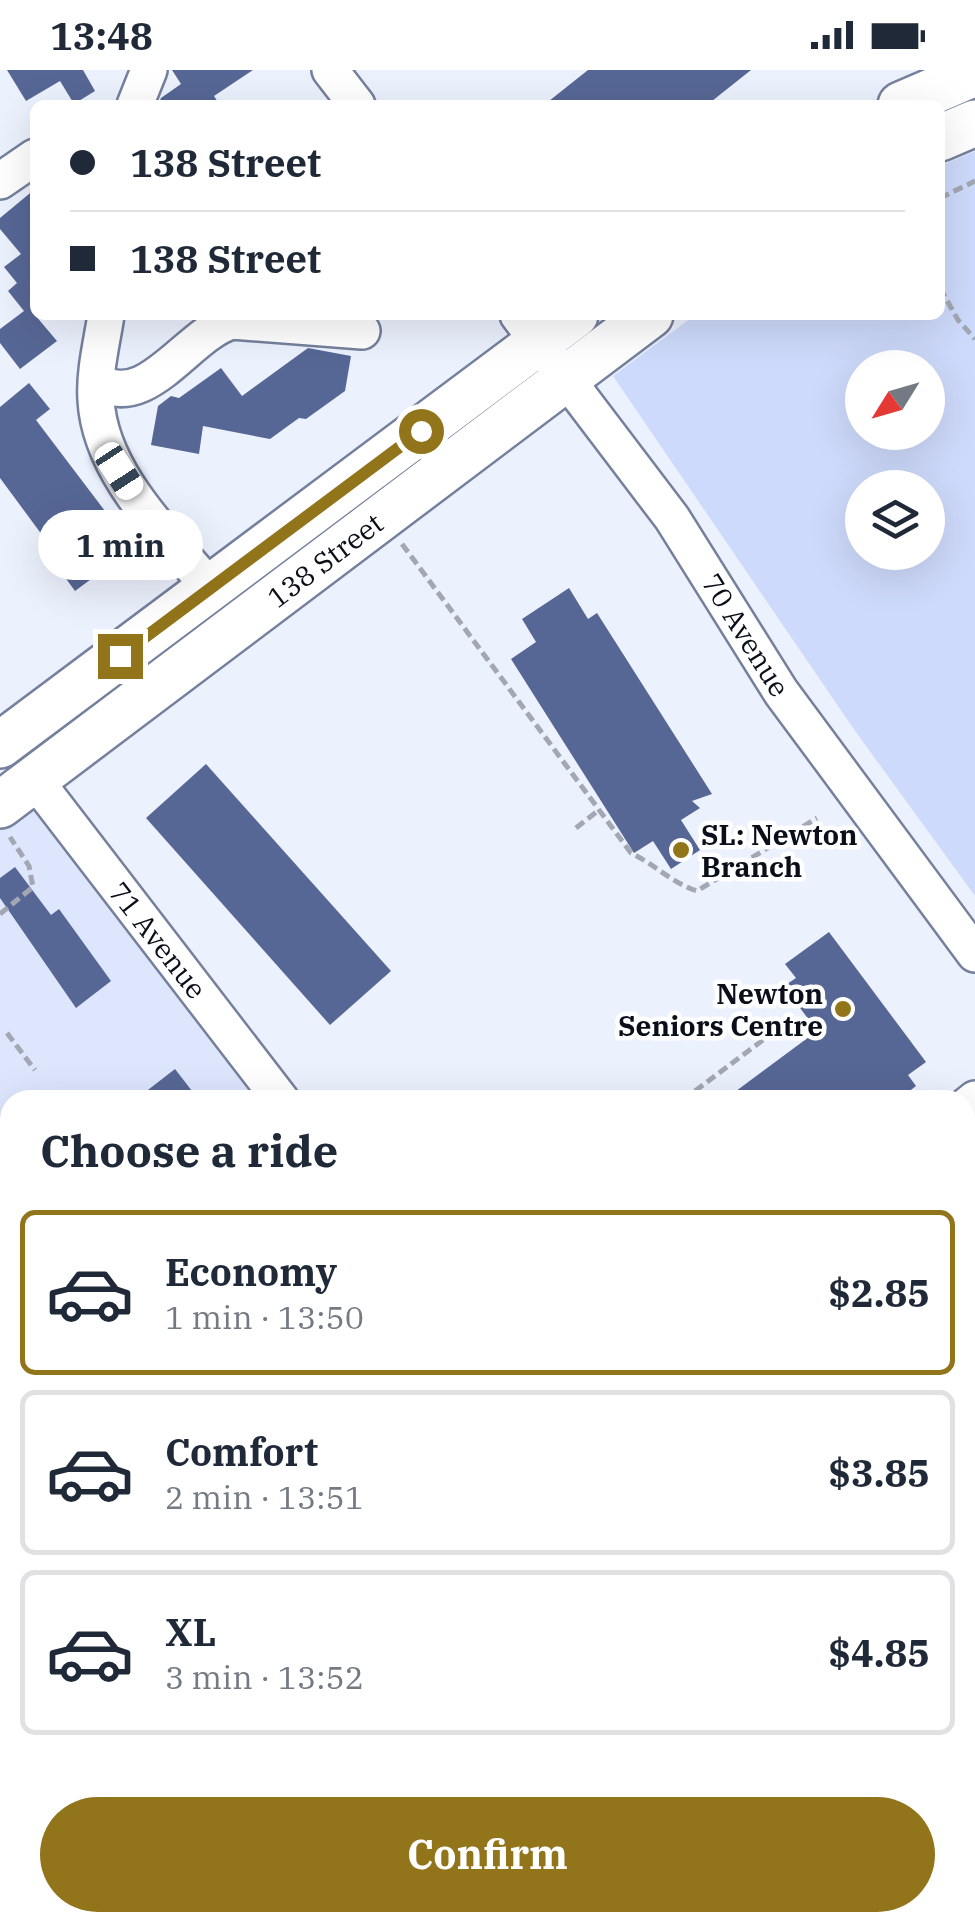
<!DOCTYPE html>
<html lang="en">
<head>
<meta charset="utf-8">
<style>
  body { margin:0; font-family:"IBM Plex Serif",serif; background:#f6f6f7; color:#1f2937; height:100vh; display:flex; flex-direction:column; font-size:38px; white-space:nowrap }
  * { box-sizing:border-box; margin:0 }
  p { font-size:32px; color:#747a83 }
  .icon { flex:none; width:55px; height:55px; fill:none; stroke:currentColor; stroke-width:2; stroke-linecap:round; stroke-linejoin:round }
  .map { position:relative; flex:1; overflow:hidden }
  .sheet { position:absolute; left:0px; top:1020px; width:975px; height:842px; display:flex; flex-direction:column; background:#fff; border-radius:30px 30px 0 0; box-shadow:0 10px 40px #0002 }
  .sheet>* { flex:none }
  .top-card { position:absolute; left:30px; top:30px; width:915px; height:220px; border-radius:15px; box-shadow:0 10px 40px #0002; display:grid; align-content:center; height:220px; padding:0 40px; background:#fff }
  .needle { width:65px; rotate:233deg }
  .tools { position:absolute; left:845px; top:280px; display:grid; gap:20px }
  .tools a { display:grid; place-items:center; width:100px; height:100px; border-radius:50%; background:#fff; box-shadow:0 10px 40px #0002; font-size:50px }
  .end { position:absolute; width:45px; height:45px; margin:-22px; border:12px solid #92741a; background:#fff; box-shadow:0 0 0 5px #fff }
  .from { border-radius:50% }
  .bubble { position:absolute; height:70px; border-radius:35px; background:#fff; box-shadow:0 10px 40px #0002; font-size:32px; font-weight:700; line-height:70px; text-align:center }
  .car { position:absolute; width:30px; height:60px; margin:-30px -15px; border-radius:12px; box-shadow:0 0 8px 2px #0007; background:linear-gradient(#fff 24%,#345 0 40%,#fff 0 76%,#345 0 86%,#fff 0) }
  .top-card b { display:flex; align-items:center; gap:35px; height:95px; font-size:38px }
  .top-card b+b { border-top:2px solid #e0e1e3 }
  .top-card i { width:25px; height:25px; background:#1f2937 }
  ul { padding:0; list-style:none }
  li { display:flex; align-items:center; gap:30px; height:165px; margin:0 20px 15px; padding:0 20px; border:5px solid #e0e1e3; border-radius:15px }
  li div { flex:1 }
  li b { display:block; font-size:38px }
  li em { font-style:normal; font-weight:700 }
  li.on { border-color:#92741a }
  li>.icon { width:90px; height:90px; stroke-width:1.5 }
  h2 { padding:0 40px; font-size:45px; line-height:120px }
  .primary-button { display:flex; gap:20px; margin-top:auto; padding:20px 40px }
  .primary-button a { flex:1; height:115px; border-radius:60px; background:#92741a; color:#fff; font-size:40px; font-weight:700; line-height:115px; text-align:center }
  .status { display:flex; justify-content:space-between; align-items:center; height:70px; padding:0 50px; background:#fff; direction:ltr }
  .status svg { height:28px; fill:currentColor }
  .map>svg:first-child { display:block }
  .built { fill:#dde6fd }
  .green { fill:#cedafb; fill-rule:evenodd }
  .building { fill:#576795 }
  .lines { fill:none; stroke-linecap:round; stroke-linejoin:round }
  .minor-casing { stroke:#75809d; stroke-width:40 }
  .major-casing { stroke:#75809d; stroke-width:50 }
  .path { stroke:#a2a7b3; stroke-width:5; stroke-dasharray:10 5; stroke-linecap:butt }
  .minor { stroke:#fff; stroke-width:35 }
  .major { stroke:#fff; stroke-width:45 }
  .route { stroke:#92741a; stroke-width:12 }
  .poi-dot { fill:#92741a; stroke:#fff; stroke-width:4 }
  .labels { text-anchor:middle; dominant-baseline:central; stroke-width:9; stroke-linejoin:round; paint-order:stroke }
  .street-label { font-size:28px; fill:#0a0e18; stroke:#fff }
  .poi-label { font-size:28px; font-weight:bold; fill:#0a0e18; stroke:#fff; text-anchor:start }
</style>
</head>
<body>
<div class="status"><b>13:48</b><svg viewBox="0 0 49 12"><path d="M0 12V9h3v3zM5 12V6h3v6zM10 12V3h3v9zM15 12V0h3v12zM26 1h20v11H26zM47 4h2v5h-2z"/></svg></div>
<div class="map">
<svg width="975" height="1861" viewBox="0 0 975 1861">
  <rect width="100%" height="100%" fill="#ecf1fe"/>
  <!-- built -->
  <path class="built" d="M 36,703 L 281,1030 L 10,1030 L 10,1647 L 0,1633 L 0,732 Z"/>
  <!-- green -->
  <g class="green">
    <path d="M 975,81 L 975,826 L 853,658 L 613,306 L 695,245 L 940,245 L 940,96 ZM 862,298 L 928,298 L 928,362 L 862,362 ZM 862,418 L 928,418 L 928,482 L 862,482 Z"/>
    <path d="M 965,1580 L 975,1593 L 975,1822 L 965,1830 Z"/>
    <path d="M 0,1644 L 10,1657 L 10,1791 L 0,1799 Z"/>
  </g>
  <!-- building -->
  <g class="building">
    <path d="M 7,0 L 83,0 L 95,21 L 74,34 L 60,11 L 26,31 Z"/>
    <path d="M 172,0 L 253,0 L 214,26 L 220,35 L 158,35 L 161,28 L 181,14 Z"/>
    <path d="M 588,0 L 751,0 L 707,35 L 544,35 Z"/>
    <path d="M 35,119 L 35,245 L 57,271 L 20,299 L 0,273 L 0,259 L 24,241 L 8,221 L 17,213 L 4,197 L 21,184 L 0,159 L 0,148 Z"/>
    <path d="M 308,278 L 351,286 L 345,321 L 306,349 L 299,348 L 270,369 L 203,356 L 199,384 L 151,375 L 158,336 L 171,326 L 179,328 L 221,298 L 242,326 Z"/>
    <path d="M 29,313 L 50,339 L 36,350 L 133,478 L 75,521 L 43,477 L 48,473 L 0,408 L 0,337 Z"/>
    <path d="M 569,518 L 588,549 L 597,543 L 712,724 L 692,731 L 700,738 L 681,750 L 700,780 L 671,799 L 653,771 L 634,783 L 511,589 L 536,572 L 522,549 Z"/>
    <path d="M 206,694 L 391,901 L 330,955 L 146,748 Z"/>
    <path d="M 15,797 L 51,845 L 59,839 L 111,911 L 76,938 L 0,828 L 0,808 Z"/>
    <path d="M 829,862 L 926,992 L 908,1005 L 916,1016 L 898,1030 L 724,1030 L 817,961 L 784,916 L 796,908 L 785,894 Z"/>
    <path d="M 175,999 L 199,1030 L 135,1030 Z"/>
  </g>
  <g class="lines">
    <defs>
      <g id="minor">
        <path d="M 330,0 L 357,35"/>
        <path d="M 135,35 L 149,0"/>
        <path d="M 0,111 L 35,87"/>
        <path d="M 106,245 C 102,272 94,302 96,330 C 100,404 167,465 211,519"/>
        <path d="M 518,245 L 672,448 L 781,622 L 975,884"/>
        <path d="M 97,311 C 147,343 187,264 232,251 L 362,261"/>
        <path d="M 35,710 L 281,1030"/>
        <path d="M 965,1037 L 975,1029"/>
        <path d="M 965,1522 L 975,1535"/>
        <path d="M 714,1852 L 720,1861"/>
      </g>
      <g id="major">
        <path d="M 901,35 L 975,3"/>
        <path d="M 940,68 L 975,53"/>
        <path d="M 0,675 L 575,245"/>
        <path d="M 0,735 L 650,245"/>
      </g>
    </defs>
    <!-- minor casing -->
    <use href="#minor" class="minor-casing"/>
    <!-- major casing -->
    <use href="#major" class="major-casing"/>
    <!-- path -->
    <g class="path">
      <path d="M 940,128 L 975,111"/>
      <path d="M 940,218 L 958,250 L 975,269"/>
      <path d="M 402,474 L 631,783 C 654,794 672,813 697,821 L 817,748"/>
      <path d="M 576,758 L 599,740"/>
      <path d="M 0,844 L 33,817 L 29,796 L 10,767"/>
      <path d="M 7,963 L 35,1000"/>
      <path d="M 683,1030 L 792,948"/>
      <path d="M 0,1491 L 10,1488"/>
      <path d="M 0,1508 L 10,1500"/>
      <path d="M 0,1735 L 10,1734"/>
      <path d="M 185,1852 L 192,1861"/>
      <path d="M 91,1859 L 99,1852"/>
    </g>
    <!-- minor -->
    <use href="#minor" class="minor"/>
    <!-- major -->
    <use href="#major" class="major"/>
  </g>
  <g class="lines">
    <!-- route -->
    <path class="route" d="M 120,586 L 421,361"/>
  </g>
  <!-- markers -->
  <g class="poi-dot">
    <circle cx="681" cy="780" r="10"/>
    <circle cx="843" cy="939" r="10"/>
  </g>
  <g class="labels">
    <!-- street labels -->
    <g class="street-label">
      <text transform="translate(325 490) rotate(-37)">138 Street</text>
      <text transform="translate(746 565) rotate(58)">70 Avenue</text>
      <text transform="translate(158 870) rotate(52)">71 Avenue</text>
    </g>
    <!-- poi labels -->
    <g class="poi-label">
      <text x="701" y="764">SL: Newton<tspan x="701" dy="32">Branch</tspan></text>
      <text x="823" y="923" text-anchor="end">Newton<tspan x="823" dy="32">Seniors Centre</tspan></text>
    </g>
  </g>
</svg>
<div class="tools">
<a><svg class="needle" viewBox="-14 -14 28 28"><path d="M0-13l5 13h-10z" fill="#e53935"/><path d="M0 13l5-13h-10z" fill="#747a83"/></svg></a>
<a><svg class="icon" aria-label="layers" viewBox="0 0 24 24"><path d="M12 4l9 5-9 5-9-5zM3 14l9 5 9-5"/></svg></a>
</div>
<i class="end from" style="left:421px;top:361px"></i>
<i class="end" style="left:120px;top:586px"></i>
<div class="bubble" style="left:38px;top:440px;width:165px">1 min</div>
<i class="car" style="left:119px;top:401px;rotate:147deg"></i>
<div class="top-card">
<b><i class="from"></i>138 Street</b>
<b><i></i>138 Street</b>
</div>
<section class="sheet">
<h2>Choose a ride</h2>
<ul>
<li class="on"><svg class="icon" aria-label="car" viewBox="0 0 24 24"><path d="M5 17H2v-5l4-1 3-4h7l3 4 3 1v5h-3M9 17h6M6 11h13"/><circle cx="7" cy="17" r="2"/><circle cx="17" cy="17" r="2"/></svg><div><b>Economy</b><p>1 min · 13:50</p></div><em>$2.85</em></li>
<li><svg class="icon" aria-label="car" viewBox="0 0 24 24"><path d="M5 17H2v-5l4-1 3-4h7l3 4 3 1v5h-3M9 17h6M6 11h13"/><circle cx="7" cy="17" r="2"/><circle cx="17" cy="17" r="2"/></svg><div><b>Comfort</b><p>2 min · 13:51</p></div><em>$3.85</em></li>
<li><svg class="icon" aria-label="car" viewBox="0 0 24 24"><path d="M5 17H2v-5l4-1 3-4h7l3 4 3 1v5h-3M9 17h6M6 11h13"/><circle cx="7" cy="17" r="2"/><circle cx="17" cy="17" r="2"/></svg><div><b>XL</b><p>3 min · 13:52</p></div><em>$4.85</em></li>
</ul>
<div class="primary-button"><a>Confirm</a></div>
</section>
</div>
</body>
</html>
